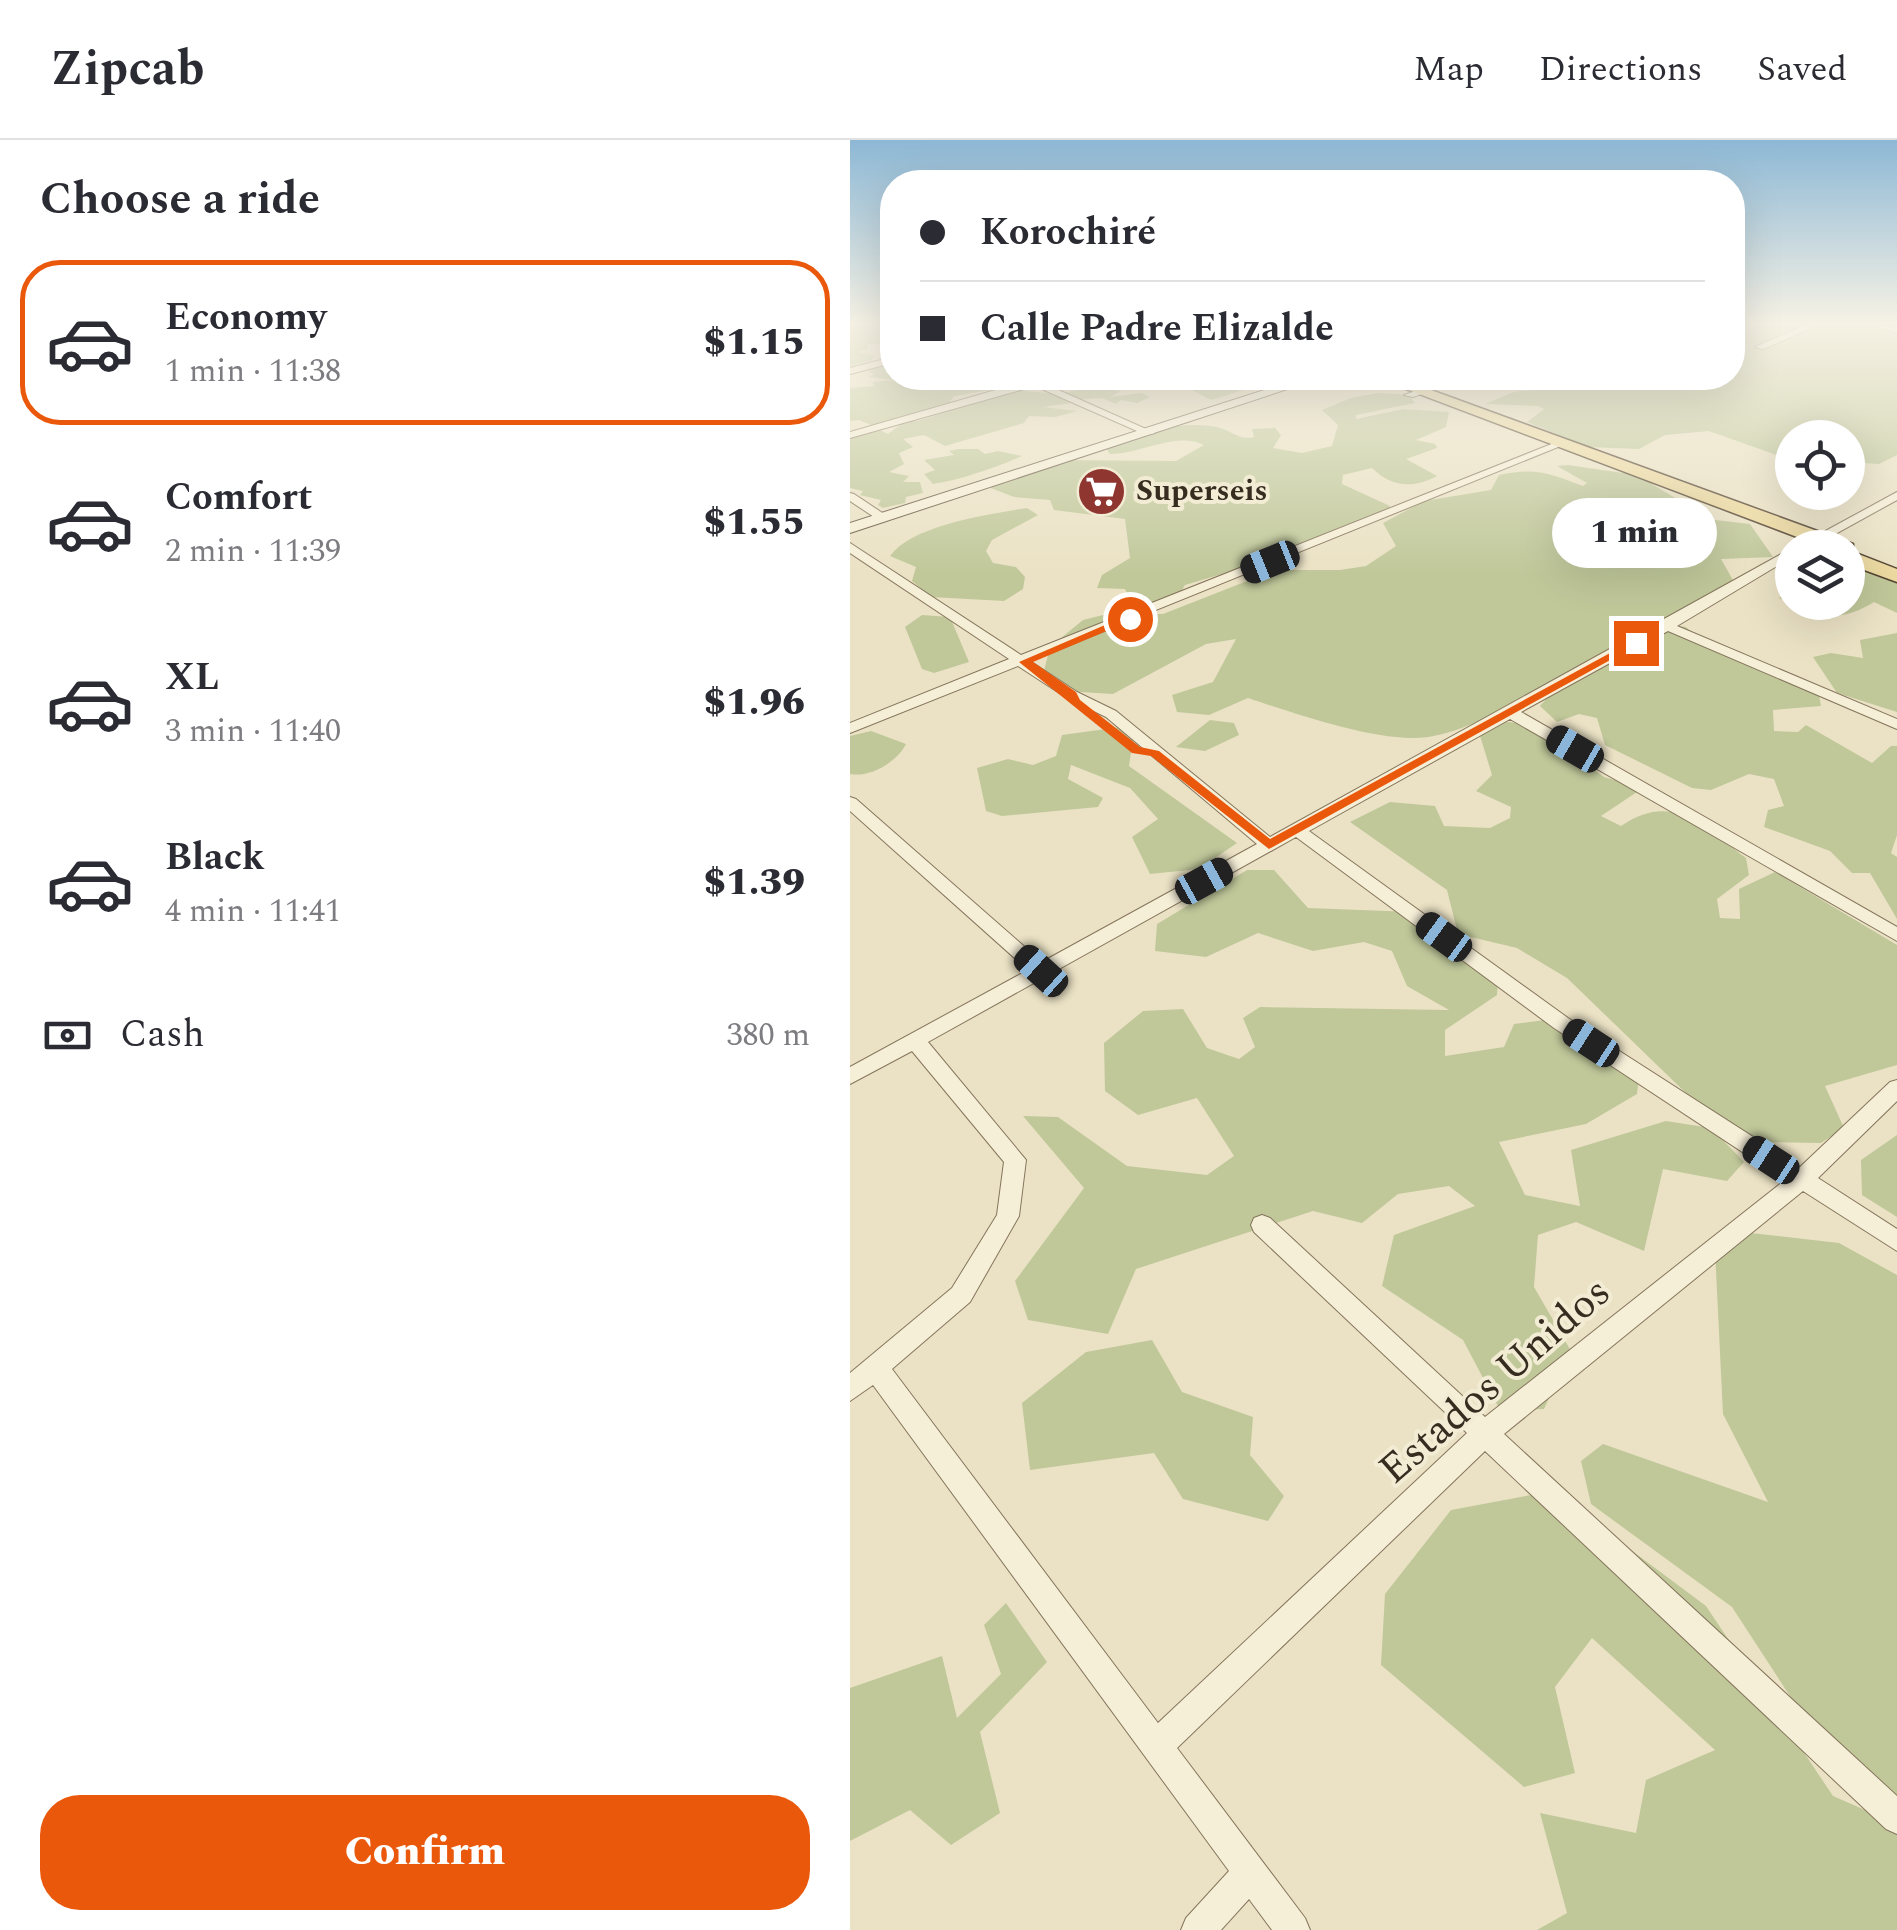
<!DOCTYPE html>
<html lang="en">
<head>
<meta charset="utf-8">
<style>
  body { margin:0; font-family:Spectral,serif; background:#f7f7f7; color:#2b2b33; height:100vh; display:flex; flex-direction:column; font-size:38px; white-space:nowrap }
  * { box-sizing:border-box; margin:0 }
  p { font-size:32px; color:#7c7c81 }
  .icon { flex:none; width:55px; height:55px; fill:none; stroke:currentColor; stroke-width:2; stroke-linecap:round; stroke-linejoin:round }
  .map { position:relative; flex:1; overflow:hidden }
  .sheet { display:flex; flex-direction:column; background:#fff; width:850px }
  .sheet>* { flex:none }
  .hud { position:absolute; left:30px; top:30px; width:865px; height:220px; border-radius:40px; box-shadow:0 10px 40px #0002; display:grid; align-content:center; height:220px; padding:0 40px; background:#fff }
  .fabs { position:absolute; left:925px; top:280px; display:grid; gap:20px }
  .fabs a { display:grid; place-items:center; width:90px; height:90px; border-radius:50%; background:#fff; box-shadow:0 10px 40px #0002; font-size:50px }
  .end { position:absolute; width:45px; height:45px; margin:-22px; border:12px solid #ea580c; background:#fff; box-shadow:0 0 0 5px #fff }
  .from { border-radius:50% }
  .bubble { position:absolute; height:70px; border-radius:35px; background:#fff; box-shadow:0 10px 40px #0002; font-size:32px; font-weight:800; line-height:70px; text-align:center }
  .car { position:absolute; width:30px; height:60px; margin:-30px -15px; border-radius:12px; box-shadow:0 0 8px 2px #0007; background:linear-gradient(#222 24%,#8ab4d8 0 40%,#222 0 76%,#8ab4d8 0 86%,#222 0) }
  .hud b { display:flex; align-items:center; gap:35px; height:95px; font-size:38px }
  .hud b+b { border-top:2px solid #e1e1e2 }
  .hud i { width:25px; height:25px; background:#2b2b33 }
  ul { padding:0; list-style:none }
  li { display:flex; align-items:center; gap:30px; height:165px; margin:0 20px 15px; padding:0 20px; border:5px solid transparent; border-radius:40px }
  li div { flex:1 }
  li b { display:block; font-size:38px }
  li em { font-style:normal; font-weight:800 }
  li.active { border-color:#ea580c }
  li>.icon { width:90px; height:90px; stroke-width:1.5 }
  h2 { padding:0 40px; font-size:45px; line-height:120px }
  .pay { display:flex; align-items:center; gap:25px; height:110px; padding:0 40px; font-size:38px }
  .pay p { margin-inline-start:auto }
  .primary-button { display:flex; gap:20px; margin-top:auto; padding:20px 40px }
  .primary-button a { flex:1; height:115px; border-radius:40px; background:#ea580c; color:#fff; font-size:40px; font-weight:800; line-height:115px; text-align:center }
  header { display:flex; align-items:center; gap:60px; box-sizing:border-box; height:140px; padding:0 50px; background:#fff; border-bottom:2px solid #e1e1e2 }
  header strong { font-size:48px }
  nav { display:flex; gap:55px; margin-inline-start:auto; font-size:35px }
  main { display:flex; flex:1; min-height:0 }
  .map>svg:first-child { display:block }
  .green { fill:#c0c89a }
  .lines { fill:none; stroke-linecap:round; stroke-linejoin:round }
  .minor-casing { stroke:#85755c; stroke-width:2 }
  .secondary-casing { stroke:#675640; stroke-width:2 }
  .primary-casing { stroke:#534330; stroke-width:3 }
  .minor { fill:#f6efd8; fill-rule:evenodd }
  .secondary { fill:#f6efd8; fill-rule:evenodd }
  .primary { fill:#ecd9a0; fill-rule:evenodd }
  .route { fill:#ea580c }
  .labels { text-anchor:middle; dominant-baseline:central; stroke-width:8; stroke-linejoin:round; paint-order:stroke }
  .far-poi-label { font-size:30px; font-weight:bold; fill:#362c1f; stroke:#f3ecd4; text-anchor:start }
  .near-street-label { font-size:42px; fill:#362c1f; stroke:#f3ecd4 }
</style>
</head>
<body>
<header>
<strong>Zipcab</strong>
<nav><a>Map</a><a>Directions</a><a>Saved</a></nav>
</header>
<main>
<section class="sheet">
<h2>Choose a ride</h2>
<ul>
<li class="active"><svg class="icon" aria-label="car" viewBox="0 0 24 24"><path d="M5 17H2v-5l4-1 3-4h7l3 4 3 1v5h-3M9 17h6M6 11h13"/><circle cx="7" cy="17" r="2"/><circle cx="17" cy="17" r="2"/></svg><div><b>Economy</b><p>1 min · 11:38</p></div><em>$1.15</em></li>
<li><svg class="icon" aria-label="car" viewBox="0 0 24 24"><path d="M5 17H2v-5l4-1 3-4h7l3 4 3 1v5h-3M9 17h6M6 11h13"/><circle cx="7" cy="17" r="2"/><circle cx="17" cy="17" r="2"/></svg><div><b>Comfort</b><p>2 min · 11:39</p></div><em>$1.55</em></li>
<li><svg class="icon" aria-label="car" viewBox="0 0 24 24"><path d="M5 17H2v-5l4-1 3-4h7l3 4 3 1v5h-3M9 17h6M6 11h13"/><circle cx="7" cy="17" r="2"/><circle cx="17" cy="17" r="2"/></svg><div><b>XL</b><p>3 min · 11:40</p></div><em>$1.96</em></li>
<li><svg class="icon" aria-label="car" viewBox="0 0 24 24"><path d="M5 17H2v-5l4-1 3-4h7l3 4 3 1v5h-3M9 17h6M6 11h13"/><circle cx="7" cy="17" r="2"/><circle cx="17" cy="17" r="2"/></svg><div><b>Black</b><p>4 min · 11:41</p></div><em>$1.39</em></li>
</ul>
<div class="pay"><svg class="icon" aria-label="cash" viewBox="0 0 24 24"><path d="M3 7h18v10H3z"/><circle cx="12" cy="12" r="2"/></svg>Cash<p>380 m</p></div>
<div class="primary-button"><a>Confirm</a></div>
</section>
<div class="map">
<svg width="1047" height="1790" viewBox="0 0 1047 1790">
  <rect width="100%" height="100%" fill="#ebe2c5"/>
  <!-- green -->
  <g class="green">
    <path d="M 0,184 L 40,184 L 33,189 L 42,196 L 42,203 L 19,204 L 17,209 L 8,212 L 24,216 L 22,220 L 0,226 Z"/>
    <path d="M 883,184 L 1047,186 L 1047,315 L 1029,324 L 998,322 L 998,298 L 942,298 L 942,318 L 932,317 L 859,291 L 815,295 L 789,309 L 738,307 L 677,282 L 694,269 L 688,266 L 635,264 L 664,252 L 712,247 L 711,239 L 705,238 L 882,238 Z"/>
    <path d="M 42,221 L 42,238 L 169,239 L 152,248 L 104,256 L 99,263 L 36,283 L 21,285 L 9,280 L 0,281 L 0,248 L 25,246 L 22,242 L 45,240 L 19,237 L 24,234 L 18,231 Z"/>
    <path d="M 311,238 L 432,238 L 361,260 L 330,244 L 310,249 L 285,248 Z"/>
    <path d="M 238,247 L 271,251 L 260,257 L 292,253 L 300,257 L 287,263 L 271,260 L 266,264 L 252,258 L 220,260 L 222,263 L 193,267 L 227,271 L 205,277 L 179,276 L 174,283 L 95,306 L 74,295 L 53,299 L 63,307 L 49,313 L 54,324 L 39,332 L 59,336 L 53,342 L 70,342 L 73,353 L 56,357 L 55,363 L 33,368 L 28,365 L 31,360 L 10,355 L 13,351 L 0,348 L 0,299 C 11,293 17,293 28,289 L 38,294 L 55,281 L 68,281 L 165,250 L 217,255 L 215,253 Z"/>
    <path d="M 529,253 L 559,255 L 565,263 L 506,275 L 506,279 L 554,269 L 599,272 L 596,287 L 566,300 L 585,304 L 587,308 L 556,319 L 587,336 C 563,349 541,347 522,328 L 493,335 L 492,344 L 540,366 L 536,376 L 436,415 L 335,445 L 324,464 L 281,463 L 275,449 L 247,448 L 252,435 L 280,418 L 275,379 L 204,370 L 200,360 L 164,357 L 138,347 L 204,320 L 326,321 L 354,305 C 327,291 290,314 260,314 L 257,310 C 284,291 333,280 367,287 C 381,290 389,301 404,297 L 402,289 L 425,288 L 431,295 L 423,308 L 452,313 L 482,306 L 488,285 L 472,270 L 501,258 Z"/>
    <path d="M 109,309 L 128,309 L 135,314 L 148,311 L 172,316 C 146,327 114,339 83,344 L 74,334 L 85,330 L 74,320 L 104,315 L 99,311 Z"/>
    <path d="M 718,325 L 787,335 L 837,365 L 816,381 L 825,384 L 839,377 L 900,384 L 923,417 L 871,419 L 884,442 L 812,483 L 836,487 L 851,501 L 969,555 L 971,566 L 923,570 L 924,591 L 948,592 L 956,585 L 1022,623 L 1041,606 L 1047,606 L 1047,695 L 1041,713 L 1047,717 L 1047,779 L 1020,733 L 1002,733 L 980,711 L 914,687 L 918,670 L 934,666 L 924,639 L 899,634 L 861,650 L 842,648 L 755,605 L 747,578 L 729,574 L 707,582 L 690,566 L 717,535 C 675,557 610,599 562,598 C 515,598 443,573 398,558 L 359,575 L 327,572 L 322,555 L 363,542 L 386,499 L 356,504 L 263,554 L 214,551 L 194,531 L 200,507 L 233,480 L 261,473 L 313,474 L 425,430 L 490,430 L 516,426 L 546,406 L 533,383 L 574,361 L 641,350 L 649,335 C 685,327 699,333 733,346 L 737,343 L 707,326 Z"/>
    <path d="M 177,368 L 188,375 L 142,400 L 136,411 L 143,423 L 166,427 L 175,437 L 173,449 L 154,461 L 81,457 L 62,441 L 66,427 L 40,416 C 62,385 139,374 177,368 Z"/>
    <path d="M 998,417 L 1010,418 L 1047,439 L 1047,473 L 1024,462 C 986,485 967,476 929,458 L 942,446 L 942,462 L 998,462 Z"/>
    <path d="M 72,475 L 100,477 L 119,522 L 84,533 L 72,529 L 55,487 Z"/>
    <path d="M 1047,493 L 1047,572 L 987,553 L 963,517 L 981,513 L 1013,518 L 1010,500 Z"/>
    <path d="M 360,580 L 384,583 L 389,595 L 355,611 L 326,607 Z"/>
    <path d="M 642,580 L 684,585 L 754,637 L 793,648 L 751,676 L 771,686 C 823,650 855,687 896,718 L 899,735 L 867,759 L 870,778 L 890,779 L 889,749 L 925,732 L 1047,805 L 1047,925 L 975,946 L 994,988 L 971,1003 L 904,1002 L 869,985 L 717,838 L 667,808 L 608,794 L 597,750 L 500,682 L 540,662 L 585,666 L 594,686 L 640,688 L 660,678 L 661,667 L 626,651 L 642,635 L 628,589 Z"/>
    <path d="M 285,585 L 279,626 L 387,703 L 349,729 L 300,734 L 282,697 L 308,679 L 280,648 L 221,625 L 218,639 L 253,658 L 248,667 L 152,676 L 136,671 L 127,628 L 158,619 L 183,625 L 206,616 L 212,595 Z"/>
    <path d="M 21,591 L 56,604 C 47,622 20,638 0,634 L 0,596 Z"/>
    <path d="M 397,730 L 424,730 L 458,768 L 563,772 L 648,840 L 647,855 L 595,890 L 595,916 L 654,907 L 664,884 L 695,880 L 790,929 L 787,954 L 736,984 L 649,1002 L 675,1055 L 730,1066 L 721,1010 L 816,981 L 861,988 L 894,1022 L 877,1041 L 813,1029 L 794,1111 L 726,1082 L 688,1095 L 684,1147 L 721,1211 L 694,1269 L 650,1270 L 613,1200 L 532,1146 L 544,1095 L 625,1066 L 599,1046 L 548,1054 L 512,1083 L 463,1071 L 286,1129 L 258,1194 L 178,1180 L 165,1141 L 234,1048 L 173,976 L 208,977 L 277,1026 L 357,1035 L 384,1016 L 347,958 L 288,975 L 255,951 L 254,903 L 293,871 L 333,869 L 357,908 L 389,919 L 405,907 L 393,878 L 410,867 L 599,870 L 557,846 L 542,811 L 514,802 L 463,811 L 408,793 L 356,817 L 305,811 L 307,784 Z"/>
    <path d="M 1047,995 L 1047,1077 L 1012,1055 L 1011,1020 Z"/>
    <path d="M 892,1092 L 989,1103 L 1047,1135 L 1047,1675 L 999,1647 L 882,1467 L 741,1364 L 731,1321 L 753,1304 L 918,1362 L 873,1274 L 865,1110 Z"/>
    <path d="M 302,1200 L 332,1252 L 403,1277 L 400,1315 L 434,1356 L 418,1381 L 333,1359 L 304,1313 L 180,1330 L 172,1263 L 236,1212 Z"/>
    <path d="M 702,1351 L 856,1466 L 983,1656 L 1047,1684 L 1047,1790 L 687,1790 L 717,1773 L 690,1673 L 786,1693 L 796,1640 L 865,1610 L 742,1498 L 705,1547 L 725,1633 L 674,1647 L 531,1525 L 535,1454 L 601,1370 Z"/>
    <path d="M 156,1463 L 197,1522 L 130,1592 L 150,1673 L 101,1705 L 60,1670 L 0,1701 L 0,1548 L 92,1516 L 107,1578 L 151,1534 L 134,1485 Z"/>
  </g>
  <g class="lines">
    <defs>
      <g id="minor">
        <path d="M 958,184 L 971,184 L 913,209 L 905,207 Z"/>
        <path d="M 1020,184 L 1047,187 L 1047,193 L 1021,186 Z"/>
        <path d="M 42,217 L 42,223 L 0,234 L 0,228 Z"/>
        <path d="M 208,238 L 195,244 L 305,293 L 296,295 L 185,246 L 0,298 L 0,292 L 180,240 Z"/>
        <path d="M 603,238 L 616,238 L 563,257 L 554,255 Z"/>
        <path d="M 709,301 L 718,303 L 180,521 L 227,552 L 266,571 L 420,697 L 942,408 L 942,417 L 827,486 L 1047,579 L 1047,589 L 818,491 L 671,572 L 1047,787 L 1047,801 L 660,579 L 459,691 L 718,878 L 950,1027 L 1040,942 L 1047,940 L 1047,961 L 968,1038 L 1047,1089 L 1047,1111 L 953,1051 L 654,1294 L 1047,1656 L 1047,1694 L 1036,1689 L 635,1311 L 327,1608 L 455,1778 L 460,1790 L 422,1790 L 399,1759 L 371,1790 L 331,1790 L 336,1778 L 379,1731 L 23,1245 L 0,1261 L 0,1233 L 102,1148 L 147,1075 L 154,1022 L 62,911 L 0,944 L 0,927 L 178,830 L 0,671 L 0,657 L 6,659 L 192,822 L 407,704 L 256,577 L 217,558 L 168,526 L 0,593 L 0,583 L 159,519 L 0,413 L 0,403 L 171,515 ZM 446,697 L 704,888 L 935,1040 L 635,1277 L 420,1078 L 412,1075 L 404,1078 L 401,1085 L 404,1092 L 617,1293 L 308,1583 L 42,1229 L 120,1162 L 169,1076 L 176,1020 L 78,902 Z"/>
        <path d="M 1047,352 L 1047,360 L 960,408 L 944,408 Z"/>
        <path d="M 0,353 L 4,354 L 40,378 L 30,381 L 0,361 Z"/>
      </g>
      <path id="secondary" d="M 452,238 L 471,238 L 0,393 L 0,383 Z"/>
      <path id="primary" d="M 527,238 L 548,238 L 1003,404 L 1003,412 L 1047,429 L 1047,442 L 998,424 L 998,408 L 976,408 Z"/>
    </defs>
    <!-- minor casing -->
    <use href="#minor" class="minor-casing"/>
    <!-- secondary casing -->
    <use href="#secondary" class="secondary-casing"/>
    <!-- primary casing -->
    <use href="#primary" class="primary-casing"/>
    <!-- minor -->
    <use href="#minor" class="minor"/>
    <!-- secondary -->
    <use href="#secondary" class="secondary"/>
    <!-- primary -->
    <use href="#primary" class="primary"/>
  </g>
  <!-- sky -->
  <linearGradient id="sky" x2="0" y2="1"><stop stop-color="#8db8d5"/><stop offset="0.42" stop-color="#f6f2e5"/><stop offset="1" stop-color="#f6f2e5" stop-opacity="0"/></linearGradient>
  <rect width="1047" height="435" fill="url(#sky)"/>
  <!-- route -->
  <path class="route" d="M 276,476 L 285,479 L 183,522 L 226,552 L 230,560 L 290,607 L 309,611 L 420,699 L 782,501 L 791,503 L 419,709 L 301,616 L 282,613 L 169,522 Z"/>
  <!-- icons -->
  <defs>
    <symbol id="supermarket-disc" viewBox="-11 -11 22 22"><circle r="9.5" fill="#903631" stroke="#f3ecd4"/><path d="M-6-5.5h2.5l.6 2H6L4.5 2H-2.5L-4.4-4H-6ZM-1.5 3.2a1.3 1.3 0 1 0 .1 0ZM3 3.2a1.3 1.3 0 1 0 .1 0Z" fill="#fff"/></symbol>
  </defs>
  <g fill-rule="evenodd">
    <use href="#supermarket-disc" x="224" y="324" width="55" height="55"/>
  </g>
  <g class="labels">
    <!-- far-poi labels -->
    <g class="far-poi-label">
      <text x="286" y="351">Superseis</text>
    </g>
    <!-- near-street labels -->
    <g class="near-street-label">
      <text transform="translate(645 1241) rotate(-41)">Estados Unidos</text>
    </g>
  </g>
</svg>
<div class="fabs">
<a><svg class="icon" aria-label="locate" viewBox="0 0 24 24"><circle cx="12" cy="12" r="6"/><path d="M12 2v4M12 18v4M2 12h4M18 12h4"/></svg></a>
<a><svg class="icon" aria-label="layers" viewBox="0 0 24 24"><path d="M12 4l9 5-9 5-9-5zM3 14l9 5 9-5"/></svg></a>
</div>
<i class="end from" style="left:280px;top:479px"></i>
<i class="end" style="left:786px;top:503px"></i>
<div class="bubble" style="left:702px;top:358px;width:165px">1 min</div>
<i class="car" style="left:420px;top:422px;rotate:248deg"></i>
<i class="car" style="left:725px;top:609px;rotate:300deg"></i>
<i class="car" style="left:354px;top:741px;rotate:61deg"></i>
<i class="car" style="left:594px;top:797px;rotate:306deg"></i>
<i class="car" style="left:191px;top:831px;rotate:312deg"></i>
<i class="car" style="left:741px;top:903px;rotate:303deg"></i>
<i class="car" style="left:921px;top:1020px;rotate:303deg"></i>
<div class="hud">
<b><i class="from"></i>Korochiré</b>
<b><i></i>Calle Padre Elizalde</b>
</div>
</div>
</main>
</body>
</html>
